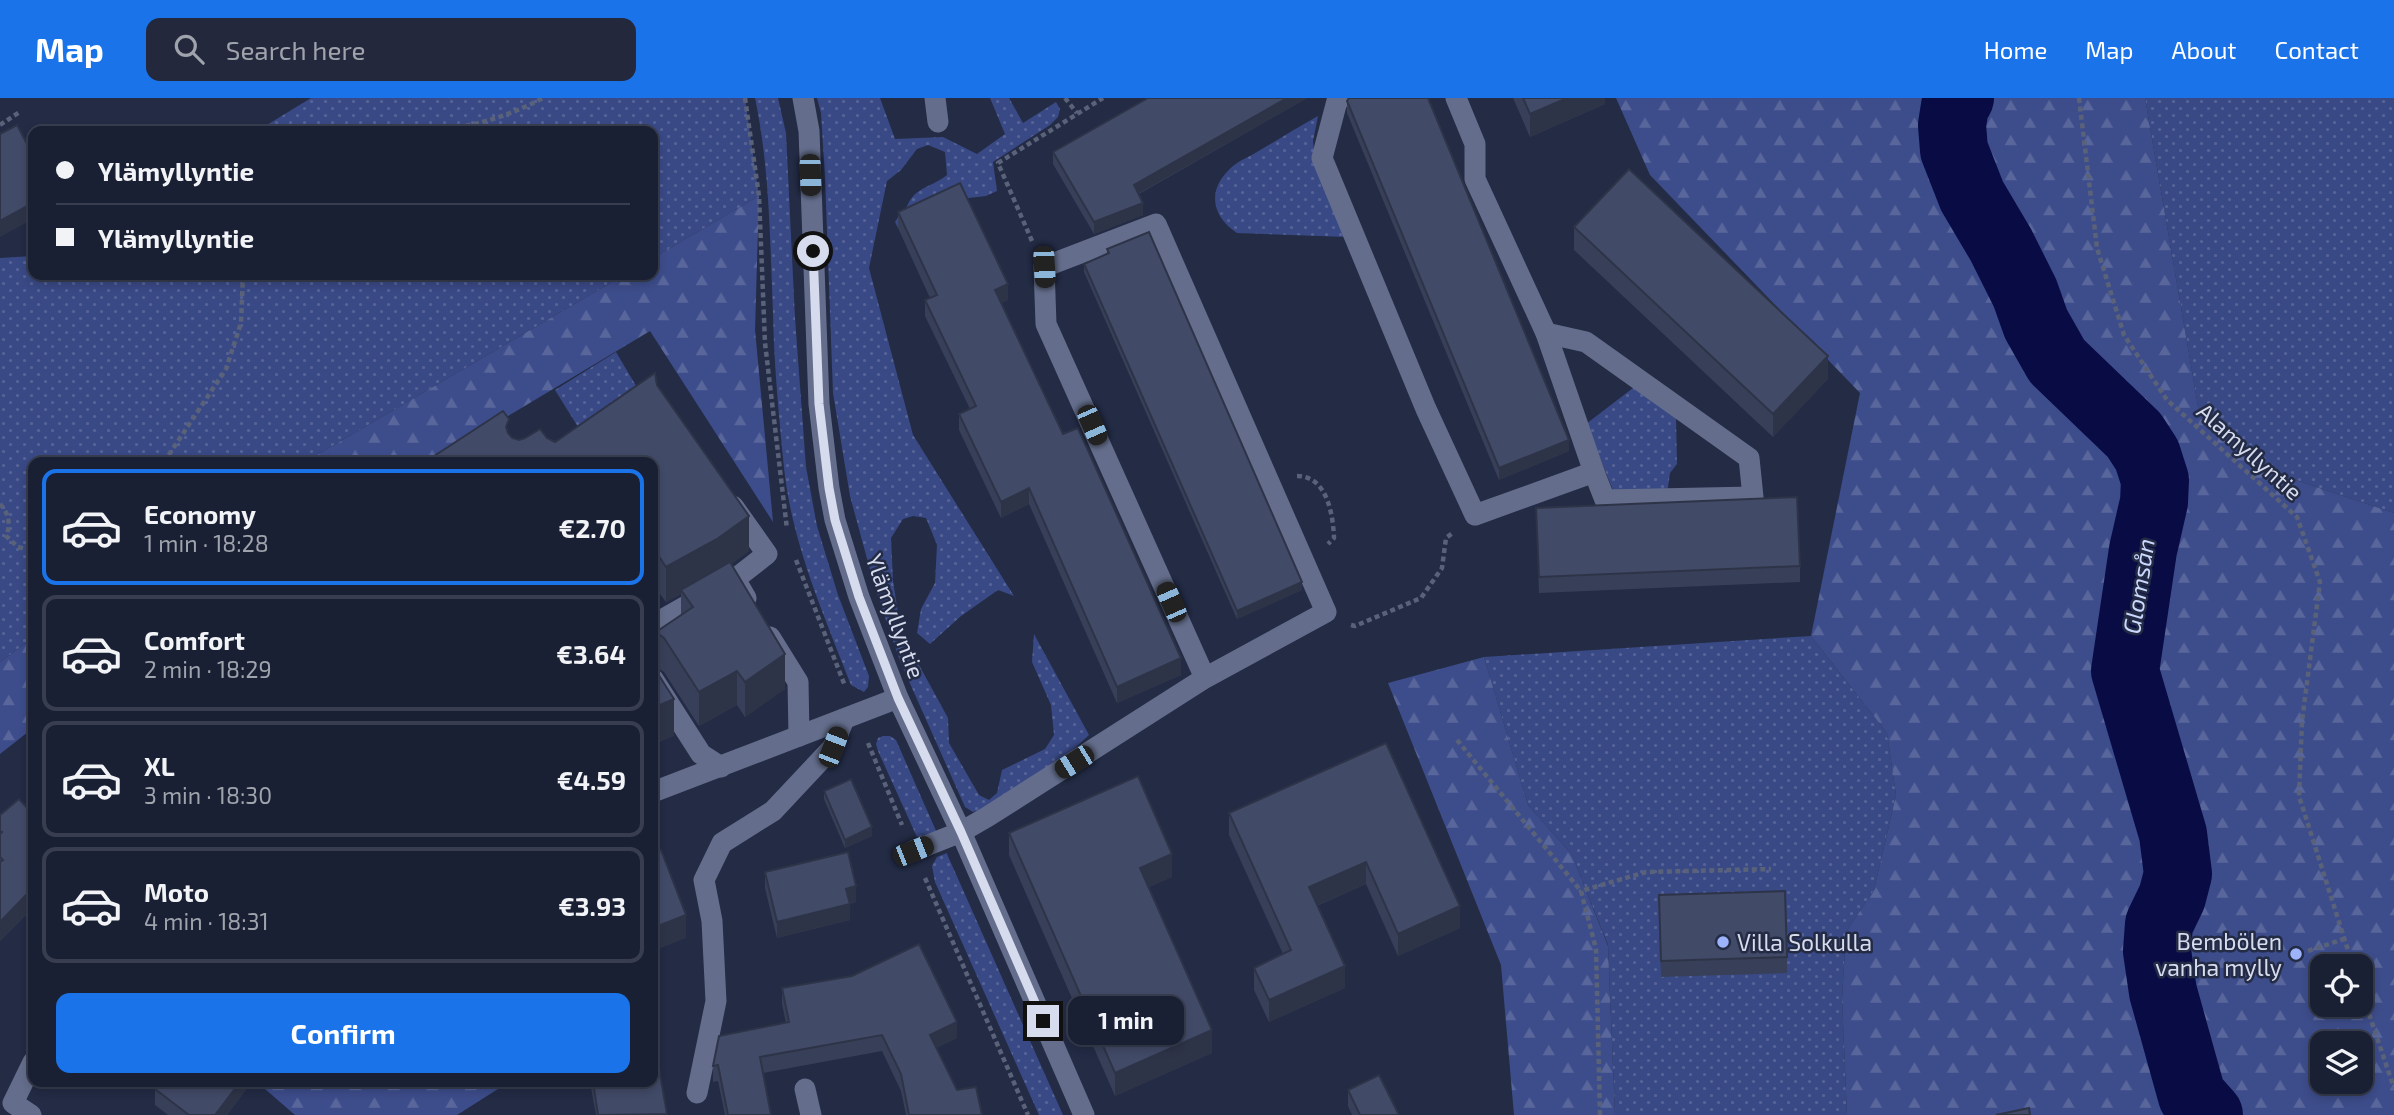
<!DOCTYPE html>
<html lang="en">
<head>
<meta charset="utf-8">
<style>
  body { margin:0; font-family:"Exo 2",sans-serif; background:#23283c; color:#f1f3f6; height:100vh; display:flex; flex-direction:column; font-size:26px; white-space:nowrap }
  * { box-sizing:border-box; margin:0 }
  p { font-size:23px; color:#9fa3ac }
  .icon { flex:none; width:38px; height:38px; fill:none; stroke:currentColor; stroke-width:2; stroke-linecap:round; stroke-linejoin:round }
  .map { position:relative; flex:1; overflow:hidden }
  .panel { position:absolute; left:28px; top:359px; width:630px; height:630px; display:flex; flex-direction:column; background:#1a2034; border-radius:14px; box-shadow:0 4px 10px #0003,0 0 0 2px #383e4f }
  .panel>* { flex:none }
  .guide { position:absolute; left:28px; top:28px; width:630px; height:154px; border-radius:14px; box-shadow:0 4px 10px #0003,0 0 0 2px #383e4f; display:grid; align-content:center; height:154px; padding:0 28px; background:#1a2034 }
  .buttons { position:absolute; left:2310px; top:856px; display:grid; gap:14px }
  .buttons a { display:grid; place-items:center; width:63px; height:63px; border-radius:14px; background:#1a2034; box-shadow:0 4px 10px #0003,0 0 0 2px #383e4f; font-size:35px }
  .end { position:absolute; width:32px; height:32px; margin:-16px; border:9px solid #d6dcee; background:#111; box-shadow:0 0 0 4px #111 }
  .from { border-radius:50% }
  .bubble { position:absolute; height:49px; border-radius:14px; background:#1a2034; box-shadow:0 4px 10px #0003,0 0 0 2px #383e4f; font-size:23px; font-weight:700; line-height:49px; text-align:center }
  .car { position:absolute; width:21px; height:42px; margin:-21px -10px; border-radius:9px; box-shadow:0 0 5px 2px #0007; background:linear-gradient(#222 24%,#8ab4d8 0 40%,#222 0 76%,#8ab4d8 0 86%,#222 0) }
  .guide b { display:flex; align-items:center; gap:24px; height:66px; font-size:26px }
  .guide b+b { border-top:2px solid #383e4f }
  .guide i { width:18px; height:18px; background:#f1f3f6 }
  ul { padding:12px 0 0; list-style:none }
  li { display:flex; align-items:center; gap:21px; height:116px; margin:0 14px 10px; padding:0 14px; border:4px solid #383e4f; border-radius:14px }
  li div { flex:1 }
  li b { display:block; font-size:26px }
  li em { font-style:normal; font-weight:700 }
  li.active { border-color:#1a73e8 }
  li>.icon { width:63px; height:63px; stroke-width:1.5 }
  .button { display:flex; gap:14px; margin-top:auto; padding:14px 28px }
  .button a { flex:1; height:80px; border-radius:14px; background:#1a73e8; color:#fff; font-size:28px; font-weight:700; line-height:80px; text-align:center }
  header { display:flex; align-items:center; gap:42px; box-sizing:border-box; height:98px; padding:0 35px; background:#1a73e8; color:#fff }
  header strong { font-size:33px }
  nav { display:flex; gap:38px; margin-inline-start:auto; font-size:24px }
  .search { width:490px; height:63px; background:#23283c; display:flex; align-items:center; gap:18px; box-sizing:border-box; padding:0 24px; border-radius:14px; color:#9fa3ac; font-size:26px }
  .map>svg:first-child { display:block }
  .grass { fill:url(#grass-dots) }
  .forest { fill:url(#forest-firs); fill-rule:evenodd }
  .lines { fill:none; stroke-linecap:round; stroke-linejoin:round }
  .river { stroke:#090b45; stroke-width:68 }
  .path { stroke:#5a6279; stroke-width:4.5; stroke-dasharray:5 3.5; stroke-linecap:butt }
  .lane { stroke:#646e8c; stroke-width:21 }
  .street { stroke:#646e8c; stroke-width:21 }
  .wall { fill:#384059 }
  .shaded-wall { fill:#2e3448 }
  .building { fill:#414a67; stroke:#2e3448; stroke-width:2 }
  .route { stroke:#d6dcee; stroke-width:9 }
  .poi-dot { fill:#9db4fd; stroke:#232b45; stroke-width:2.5 }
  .labels { text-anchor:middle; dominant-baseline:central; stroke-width:5; stroke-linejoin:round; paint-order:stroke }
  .street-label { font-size:23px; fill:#d6dcee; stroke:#232b45 }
  .poi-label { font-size:23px; fill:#d6dcee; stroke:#232b45; text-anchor:end }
  .water-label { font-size:24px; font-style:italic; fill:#ccd9fe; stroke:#232b45 }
</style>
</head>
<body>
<header>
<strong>Map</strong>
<div class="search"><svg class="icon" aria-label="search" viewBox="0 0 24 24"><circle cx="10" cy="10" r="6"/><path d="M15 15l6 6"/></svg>Search here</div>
<nav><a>Home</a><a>Map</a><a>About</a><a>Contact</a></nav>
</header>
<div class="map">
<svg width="2394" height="1017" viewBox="0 0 2394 1017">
  <defs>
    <pattern id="grass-dots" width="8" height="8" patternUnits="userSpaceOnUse" patternTransform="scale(1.75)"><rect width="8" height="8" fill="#394985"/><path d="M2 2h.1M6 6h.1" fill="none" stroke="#556397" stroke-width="1.8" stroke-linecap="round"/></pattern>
    <pattern id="forest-firs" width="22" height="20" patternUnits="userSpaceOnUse" patternTransform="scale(1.75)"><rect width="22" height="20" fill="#3d4d8b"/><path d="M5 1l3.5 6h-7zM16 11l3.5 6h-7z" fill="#58669c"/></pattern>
  </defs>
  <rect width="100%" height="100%" fill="#232b45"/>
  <!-- grass -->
  <g class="grass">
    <path d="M 311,0 L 745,0 L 759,98 L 653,160 L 653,33 L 257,33 Z"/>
    <path d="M 755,0 L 778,0 L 786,35 L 795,220 L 806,369 L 817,428 L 838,497 L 869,578 L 868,589 L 864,594 L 851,587 C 824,517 792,446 784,370 C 779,319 774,267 773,216 C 770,144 770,71 755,0 Z"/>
    <path d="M 817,0 L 880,0 L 895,41 L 943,39 L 977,56 L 1005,36 L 990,0 L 1009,0 L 1023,25 L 1056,4 L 1060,11 L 1058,19 L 1050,27 L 993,64 L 997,93 L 986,98 L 960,101 L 898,130 L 895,124 L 900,116 L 906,112 C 912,89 931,90 947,77 L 945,54 L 928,47 L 917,51 L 901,72 L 887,83 L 869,170 L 913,337 L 1014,498 L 998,492 L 961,518 L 930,546 L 917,535 L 921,511 L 935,485 L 937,447 L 926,420 L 913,418 L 903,421 L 891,440 L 893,483 L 901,534 L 948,620 L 949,645 L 979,697 L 989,702 L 997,695 L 1002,672 L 1045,651 L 1054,637 L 1051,607 L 1032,564 L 1034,536 L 1089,637 L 1054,670 L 985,711 L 973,714 L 965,709 L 900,563 L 875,490 L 850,398 L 833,295 L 825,79 L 821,15 Z"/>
    <path d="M 2145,0 L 2394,0 L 2394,415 L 2254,368 L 2200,320 Z"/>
    <path d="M 1318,18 L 1313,43 L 1316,70 L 1347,139 L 1237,135 C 1210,117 1207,90 1233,68 C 1240,62 1249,59 1257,54 C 1277,42 1297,30 1318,18 Z"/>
    <path d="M 33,158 L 33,177 L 624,177 L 305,364 L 33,364 L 33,540 L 0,564 L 0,160 Z"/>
    <path d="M 616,254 L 638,291 L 593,353 L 555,292 Z"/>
    <path d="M 1633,290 L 1676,319 L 1677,366 L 1670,375 L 1667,396 L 1615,397 L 1586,326 Z"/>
    <path d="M 1811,538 L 1887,635 L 1896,697 L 1874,792 L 1846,834 L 1842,901 L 1847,1017 L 1615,1017 L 1608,847 L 1572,757 L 1528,707 L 1484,559 Z"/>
    <path d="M 883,638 L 890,638 L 896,642 L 937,735 L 924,741 L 917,739 L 878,653 L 876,646 L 878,640 Z"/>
    <path d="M 947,755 L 947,756 L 1063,1017 L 1039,1017 L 935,784 L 932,768 L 937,759 Z"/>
  </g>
  <!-- forest -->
  <g class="forest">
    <path d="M 1616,0 L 2145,0 L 2200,320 L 2254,368 L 2394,415 L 2394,1017 L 1847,1017 L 1842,901 L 1846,834 L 1874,792 L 1896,697 L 1887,635 L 1811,538 L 1860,295 L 1650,77 ZM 2322,868 L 2361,868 L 2361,906 L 2322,906 ZM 2322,945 L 2361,945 L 2361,984 L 2322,984 Z"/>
    <path d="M 759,98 L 755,232 L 773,424 L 650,233 L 431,364 L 305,364 L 624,177 L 653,177 L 653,160 Z"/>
    <path d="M 33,540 L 33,630 L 0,656 L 0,564 Z"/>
    <path d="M 1484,559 L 1528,707 L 1572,757 L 1608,848 L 1615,1017 L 1514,1017 L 1501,867 L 1388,585 Z"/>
    <path d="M 257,984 L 509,984 L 457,1017 L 295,1017 Z"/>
  </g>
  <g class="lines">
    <!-- river -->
    <path class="river" d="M 1960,0 L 1955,8 L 1952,27 L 1954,52 L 1972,98 L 2001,147 L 2025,195 L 2036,226 L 2057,263 L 2134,337 L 2147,357 L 2155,382 L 2154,404 L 2143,452 L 2125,573 L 2173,736 L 2178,776 L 2172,799 L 2159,826 L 2157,853 L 2163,894 L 2192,998 L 2209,1017"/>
    <!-- path -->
    <g class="path">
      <path d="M 745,0 L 759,98 L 765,245 L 787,431"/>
      <path d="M 1065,0 L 1077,15"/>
      <path d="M 2079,0 L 2097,150 L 2124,237 L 2167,302 L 2297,419 L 2320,484 L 2302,623 L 2299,698 L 2353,868"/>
      <path d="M 0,27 L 21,13"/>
      <path d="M 432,33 C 474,28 505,20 543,0"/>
      <path d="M 1032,143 L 998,65 L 1103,0"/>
      <path d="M 164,364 L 226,271 L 241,225 L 243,177"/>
      <path d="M 1297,378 C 1327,378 1333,416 1334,440 L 1328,446"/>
      <path d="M 0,406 C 9,415 11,427 6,438 L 18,449 L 33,453"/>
      <path d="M 796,462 L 845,588"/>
      <path d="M 1351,527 L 1355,528 L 1421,500 L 1442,470 L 1446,440 L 1454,434"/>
      <path d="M 1457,642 L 1581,793"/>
      <path d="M 868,645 L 902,727"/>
      <path d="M 925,780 L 1028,1017"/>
      <path d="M 2308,853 L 2344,841"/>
      <path d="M 2361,892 L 2394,990"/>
      <path d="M 1600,1017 L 1596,851 L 1581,793 L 1646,774 L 1771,771"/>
    </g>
    <!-- lane -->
    <g class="lane">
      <path d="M 935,0 L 938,24"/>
      <path d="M 1341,0 L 1337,3 L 1322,60 L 1426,311 L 1475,417 L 1594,374 L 1546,235 L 1475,81 L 1475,46 L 1456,0"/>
      <path d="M 1546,235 L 1586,244 L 1749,360 L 1753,399 L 1605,402 L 1594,374"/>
      <path d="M 733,408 L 767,456 L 735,481 L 746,500"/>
      <path d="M 653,535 L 660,523 L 704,498"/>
      <path d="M 770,539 L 798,584 L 799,638"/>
      <path d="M 653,581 L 701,656 L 721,669"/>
      <path d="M 653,694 L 898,600"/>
      <path d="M 913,753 L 961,734 L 987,719 L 1205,580 L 1326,514 L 1156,126 L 1044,169 L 1046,226 L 1205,580"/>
      <path d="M 805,991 L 811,1017"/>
      <path d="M 697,995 L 716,903 L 712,823 L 704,782 L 722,745 L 773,713 L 833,649 L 844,621"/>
    </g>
    <!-- street -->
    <g class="street">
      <path d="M 803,0 L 809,33 L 819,306 L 829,390 L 835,422 L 859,499 L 898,600 L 961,734 L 1084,1017"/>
      <path d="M 31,1017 L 13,1005 L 33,964"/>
    </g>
  </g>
  <!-- wall -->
  <g class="wall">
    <path d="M 1148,0 L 1307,0 L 1139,96 L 1143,117 L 1094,136 L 1053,66 L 1053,54 Z"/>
    <path d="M 1513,0 L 1605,0 L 1605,6 L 1530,39 Z"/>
    <path d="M 1347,3 L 1569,353 L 1499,382 L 1347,15 Z"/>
    <path d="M 898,114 L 1008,202 L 1001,205 L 1063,336 L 1181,577 L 1117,605 L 1029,406 L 1001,420 L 959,332 L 959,316 L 970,311 L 925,218 L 925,202 L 930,200 L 898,130 Z"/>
    <path d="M 1574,129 L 1828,281 L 1773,339 L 1574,152 Z"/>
    <path d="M 1107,151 L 1302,492 L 1237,521 L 1084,174 L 1084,166 L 1107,156 Z"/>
    <path d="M 657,287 L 749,453 L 731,466 L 785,591 L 745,619 L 737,607 L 699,628 L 664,574 L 656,569 L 656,534 L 681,517 L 681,496 L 666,504 L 660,496 L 659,497 L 653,488 L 653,364 L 425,364 L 509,336 L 512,340 L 519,342 L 547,340 L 555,344 Z"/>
    <path d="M 1536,410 L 1800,468 L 1800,484 L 1539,495 Z"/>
    <path d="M 1386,645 L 1460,830 L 1398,858 L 1366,786 L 1317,808 L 1345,890 L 1269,924 L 1254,892 L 1254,870 L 1283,856 L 1229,737 L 1229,715 Z"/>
    <path d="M 824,693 L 872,738 L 845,750 L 824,701 Z"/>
    <path d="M 33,709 L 33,816 L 30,813 L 0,843 L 0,717 L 28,711 Z"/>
    <path d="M 1009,735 L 1172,779 L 1149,789 L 1212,955 L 1115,998 L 1009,757 Z"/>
    <path d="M 765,774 L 856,804 L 850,806 L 850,822 L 777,840 L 765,790 Z"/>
    <path d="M 1659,813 L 1787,859 L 1787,875 L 1661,879 Z"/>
    <path d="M 782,890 L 957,940 L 936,950 L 957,992 L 982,1017 L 906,1017 L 901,993 L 882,953 L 763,975 L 771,1017 L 725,1017 L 718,983 L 713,984 L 713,968 L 786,925 L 782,906 Z"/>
    <path d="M 653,936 L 667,1017 L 596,1017 L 590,984 L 653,984 Z"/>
    <path d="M 250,984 L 250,986 L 227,1017 L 168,1017 L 155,1007 L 155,991 Z"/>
    <path d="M 1348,992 L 1399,1017 L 1352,1017 L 1348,1008 Z"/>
  </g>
  <!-- shaded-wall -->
  <g class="shaded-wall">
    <path d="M 1287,0 L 1307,0 L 1134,98 L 1134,87 Z"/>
    <path d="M 1567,0 L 1605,0 L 1605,6 L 1530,39 L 1530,16 Z"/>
    <path d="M 33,105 L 33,121 L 0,139 L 0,123 Z"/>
    <path d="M 1143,105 L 1143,117 L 1094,136 L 1094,124 Z"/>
    <path d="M 1008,186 L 1008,202 L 995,208 L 995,192 Z"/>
    <path d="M 1828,258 L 1828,281 L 1773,339 L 1773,316 Z"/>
    <path d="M 1569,342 L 1569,353 L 1499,382 L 1499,370 Z"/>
    <path d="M 1029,390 L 1029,406 L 1001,420 L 1001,404 Z"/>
    <path d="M 749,418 L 749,453 L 717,476 L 681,492 L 681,496 L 666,504 L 666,469 Z"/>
    <path d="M 660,460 L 660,496 L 659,497 L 659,461 Z"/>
    <path d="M 1302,484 L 1302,492 L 1237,521 L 1237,513 Z"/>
    <path d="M 785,556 L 785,591 L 745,619 L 745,584 Z"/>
    <path d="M 1181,560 L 1181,577 L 1117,605 L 1117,589 Z"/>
    <path d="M 737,573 L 737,607 L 699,628 L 699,594 Z"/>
    <path d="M 674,601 L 674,638 L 653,647 L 653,610 Z"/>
    <path d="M 872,729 L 872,738 L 845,750 L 845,742 Z"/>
    <path d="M 1172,756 L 1172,779 L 1140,793 L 1140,770 Z"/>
    <path d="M 1366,764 L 1366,786 L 1309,811 L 1309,789 Z"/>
    <path d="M 856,788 L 856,804 L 846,807 L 846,791 Z"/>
    <path d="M 30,793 L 30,813 L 0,843 L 0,824 Z"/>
    <path d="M 850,806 L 850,822 L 777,840 L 777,824 Z"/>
    <path d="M 1460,808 L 1460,830 L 1398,858 L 1398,836 Z"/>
    <path d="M 686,817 L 686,840 L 653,853 L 653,830 Z"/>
    <path d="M 1345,868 L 1345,890 L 1269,924 L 1269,902 Z"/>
    <path d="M 957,924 L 957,940 L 930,953 L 930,937 Z"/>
    <path d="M 1212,932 L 1212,955 L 1115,998 L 1115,975 Z"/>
    <path d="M 240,984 L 250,984 L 250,986 L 227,1017 L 215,1017 Z"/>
  </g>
  <!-- building -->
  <g class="building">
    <path d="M 1148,0 L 1287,0 L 1134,87 L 1143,105 L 1094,124 L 1053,54 Z"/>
    <path d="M 1349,0 L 1428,0 L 1569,342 L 1499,370 L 1347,3 Z"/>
    <path d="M 1523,0 L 1567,0 L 1530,16 Z"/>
    <path d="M 17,27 L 33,57 L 33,105 L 0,123 L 0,36 Z"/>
    <path d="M 1629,71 L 1828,258 L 1773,316 L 1574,129 Z"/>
    <path d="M 960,85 L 1008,186 L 995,192 L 1063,336 L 1078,330 L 1181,560 L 1117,589 L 1029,390 L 1001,404 L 959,316 L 976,308 L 925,202 L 937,197 L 898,114 Z"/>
    <path d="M 1149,134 L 1302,484 L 1237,513 L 1084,166 L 1109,155 L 1107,151 Z"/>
    <path d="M 655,275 L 657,287 L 749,418 L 717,441 L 666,469 L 660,460 L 659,461 L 653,453 L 653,364 L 425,364 L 503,313 L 509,321 L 506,329 L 508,335 L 512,340 L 519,342 L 525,340 L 540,331 L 547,340 L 555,344 Z"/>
    <path d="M 1797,399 L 1800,468 L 1539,479 L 1536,410 Z"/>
    <path d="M 730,464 L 785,556 L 745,584 L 737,573 L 699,594 L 664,540 L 656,534 L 693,509 L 681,492 Z"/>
    <path d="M 653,568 L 674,601 L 653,610 Z"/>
    <path d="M 1386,645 L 1460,808 L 1398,836 L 1366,764 L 1309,789 L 1345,868 L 1269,902 L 1254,870 L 1291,852 L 1229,715 Z"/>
    <path d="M 1138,678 L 1172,756 L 1140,770 L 1212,932 L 1115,975 L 1009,735 Z"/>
    <path d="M 851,681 L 872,729 L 845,742 L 824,693 Z"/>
    <path d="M 19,701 L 28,711 L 32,708 L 33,709 L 33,796 L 30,793 L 0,824 L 0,764 L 3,762 L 0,759 L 0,736 L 2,734 L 0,733 L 0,717 Z"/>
    <path d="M 661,752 L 686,817 L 653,830 L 653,755 Z"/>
    <path d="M 848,754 L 856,788 L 846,791 L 850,806 L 777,824 L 765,774 Z"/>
    <path d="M 1785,793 L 1787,859 L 1661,863 L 1659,797 Z"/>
    <path d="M 919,846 L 957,924 L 930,937 L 957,992 L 976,989 L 982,1017 L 909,1017 L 901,976 L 882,937 L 760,959 L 771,1017 L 728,1017 L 718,967 L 713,968 L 719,938 L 789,924 L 782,890 L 852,878 Z"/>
    <path d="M 653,936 L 667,1016 L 598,1017 L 593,984 L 653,984 Z"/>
    <path d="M 1379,977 L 1399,1017 L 1360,1017 L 1348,992 Z"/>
    <path d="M 161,984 L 240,984 L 215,1017 L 189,1017 L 155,991 Z"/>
    <path d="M 2029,1010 L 2030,1017 L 1996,1017 Z"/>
  </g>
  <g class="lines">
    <!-- route -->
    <path class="route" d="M 813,153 L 819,306 L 829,390 L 835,422 L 859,499 L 898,600 L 961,734 L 1043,923"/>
  </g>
  <!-- markers -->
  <g class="poi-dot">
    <circle cx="1723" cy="844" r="7"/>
    <circle cx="2296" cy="856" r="7"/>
  </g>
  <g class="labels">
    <!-- street labels -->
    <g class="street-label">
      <text transform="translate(2250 353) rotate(42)">Alamyllyntie</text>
      <text transform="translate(896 518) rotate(70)">Ylämyllyntie</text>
    </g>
    <!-- poi labels -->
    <g class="poi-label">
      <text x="2282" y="843">Bembölen<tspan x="2282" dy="26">vanha mylly</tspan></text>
      <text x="1737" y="844" text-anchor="start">Villa Solkulla</text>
    </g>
    <!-- water labels -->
    <g class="water-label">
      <text transform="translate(2138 488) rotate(-81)">Glomsån</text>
    </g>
  </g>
</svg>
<div class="buttons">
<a><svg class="icon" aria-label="locate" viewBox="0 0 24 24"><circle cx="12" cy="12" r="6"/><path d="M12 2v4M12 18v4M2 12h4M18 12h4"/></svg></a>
<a><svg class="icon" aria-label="layers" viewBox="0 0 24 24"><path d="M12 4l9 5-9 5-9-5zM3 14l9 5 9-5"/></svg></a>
</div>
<i class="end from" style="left:813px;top:153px"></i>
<i class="end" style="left:1043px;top:923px"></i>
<div class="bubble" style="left:1068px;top:898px;width:116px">1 min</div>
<i class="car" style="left:810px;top:77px;rotate:178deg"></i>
<i class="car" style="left:1044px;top:169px;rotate:177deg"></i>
<i class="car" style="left:1092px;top:327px;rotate:156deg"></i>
<i class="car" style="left:1171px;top:504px;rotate:336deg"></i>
<i class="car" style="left:833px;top:649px;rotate:21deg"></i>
<i class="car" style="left:1074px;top:664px;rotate:238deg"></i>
<i class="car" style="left:913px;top:753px;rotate:68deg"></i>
<div class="guide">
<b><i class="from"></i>Ylämyllyntie</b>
<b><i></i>Ylämyllyntie</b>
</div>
<section class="panel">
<ul>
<li class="active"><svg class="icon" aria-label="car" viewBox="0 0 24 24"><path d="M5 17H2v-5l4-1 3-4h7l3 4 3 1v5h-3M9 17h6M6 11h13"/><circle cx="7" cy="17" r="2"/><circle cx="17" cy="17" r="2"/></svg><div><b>Economy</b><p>1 min · 18:28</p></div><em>€2.70</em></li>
<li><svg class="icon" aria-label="car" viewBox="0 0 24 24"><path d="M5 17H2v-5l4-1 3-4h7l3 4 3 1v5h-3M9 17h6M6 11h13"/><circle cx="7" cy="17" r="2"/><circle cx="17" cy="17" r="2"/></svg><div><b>Comfort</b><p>2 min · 18:29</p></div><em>€3.64</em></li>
<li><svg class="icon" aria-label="car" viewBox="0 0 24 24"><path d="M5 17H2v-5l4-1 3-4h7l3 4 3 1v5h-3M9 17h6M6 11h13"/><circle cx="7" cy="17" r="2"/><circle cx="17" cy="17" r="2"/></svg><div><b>XL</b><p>3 min · 18:30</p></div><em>€4.59</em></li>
<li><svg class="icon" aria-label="car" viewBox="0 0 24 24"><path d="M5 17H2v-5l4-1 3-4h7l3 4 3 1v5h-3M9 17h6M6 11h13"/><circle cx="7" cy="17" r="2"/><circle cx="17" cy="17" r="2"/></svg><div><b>Moto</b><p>4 min · 18:31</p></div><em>€3.93</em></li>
</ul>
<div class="button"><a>Confirm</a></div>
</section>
</div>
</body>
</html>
